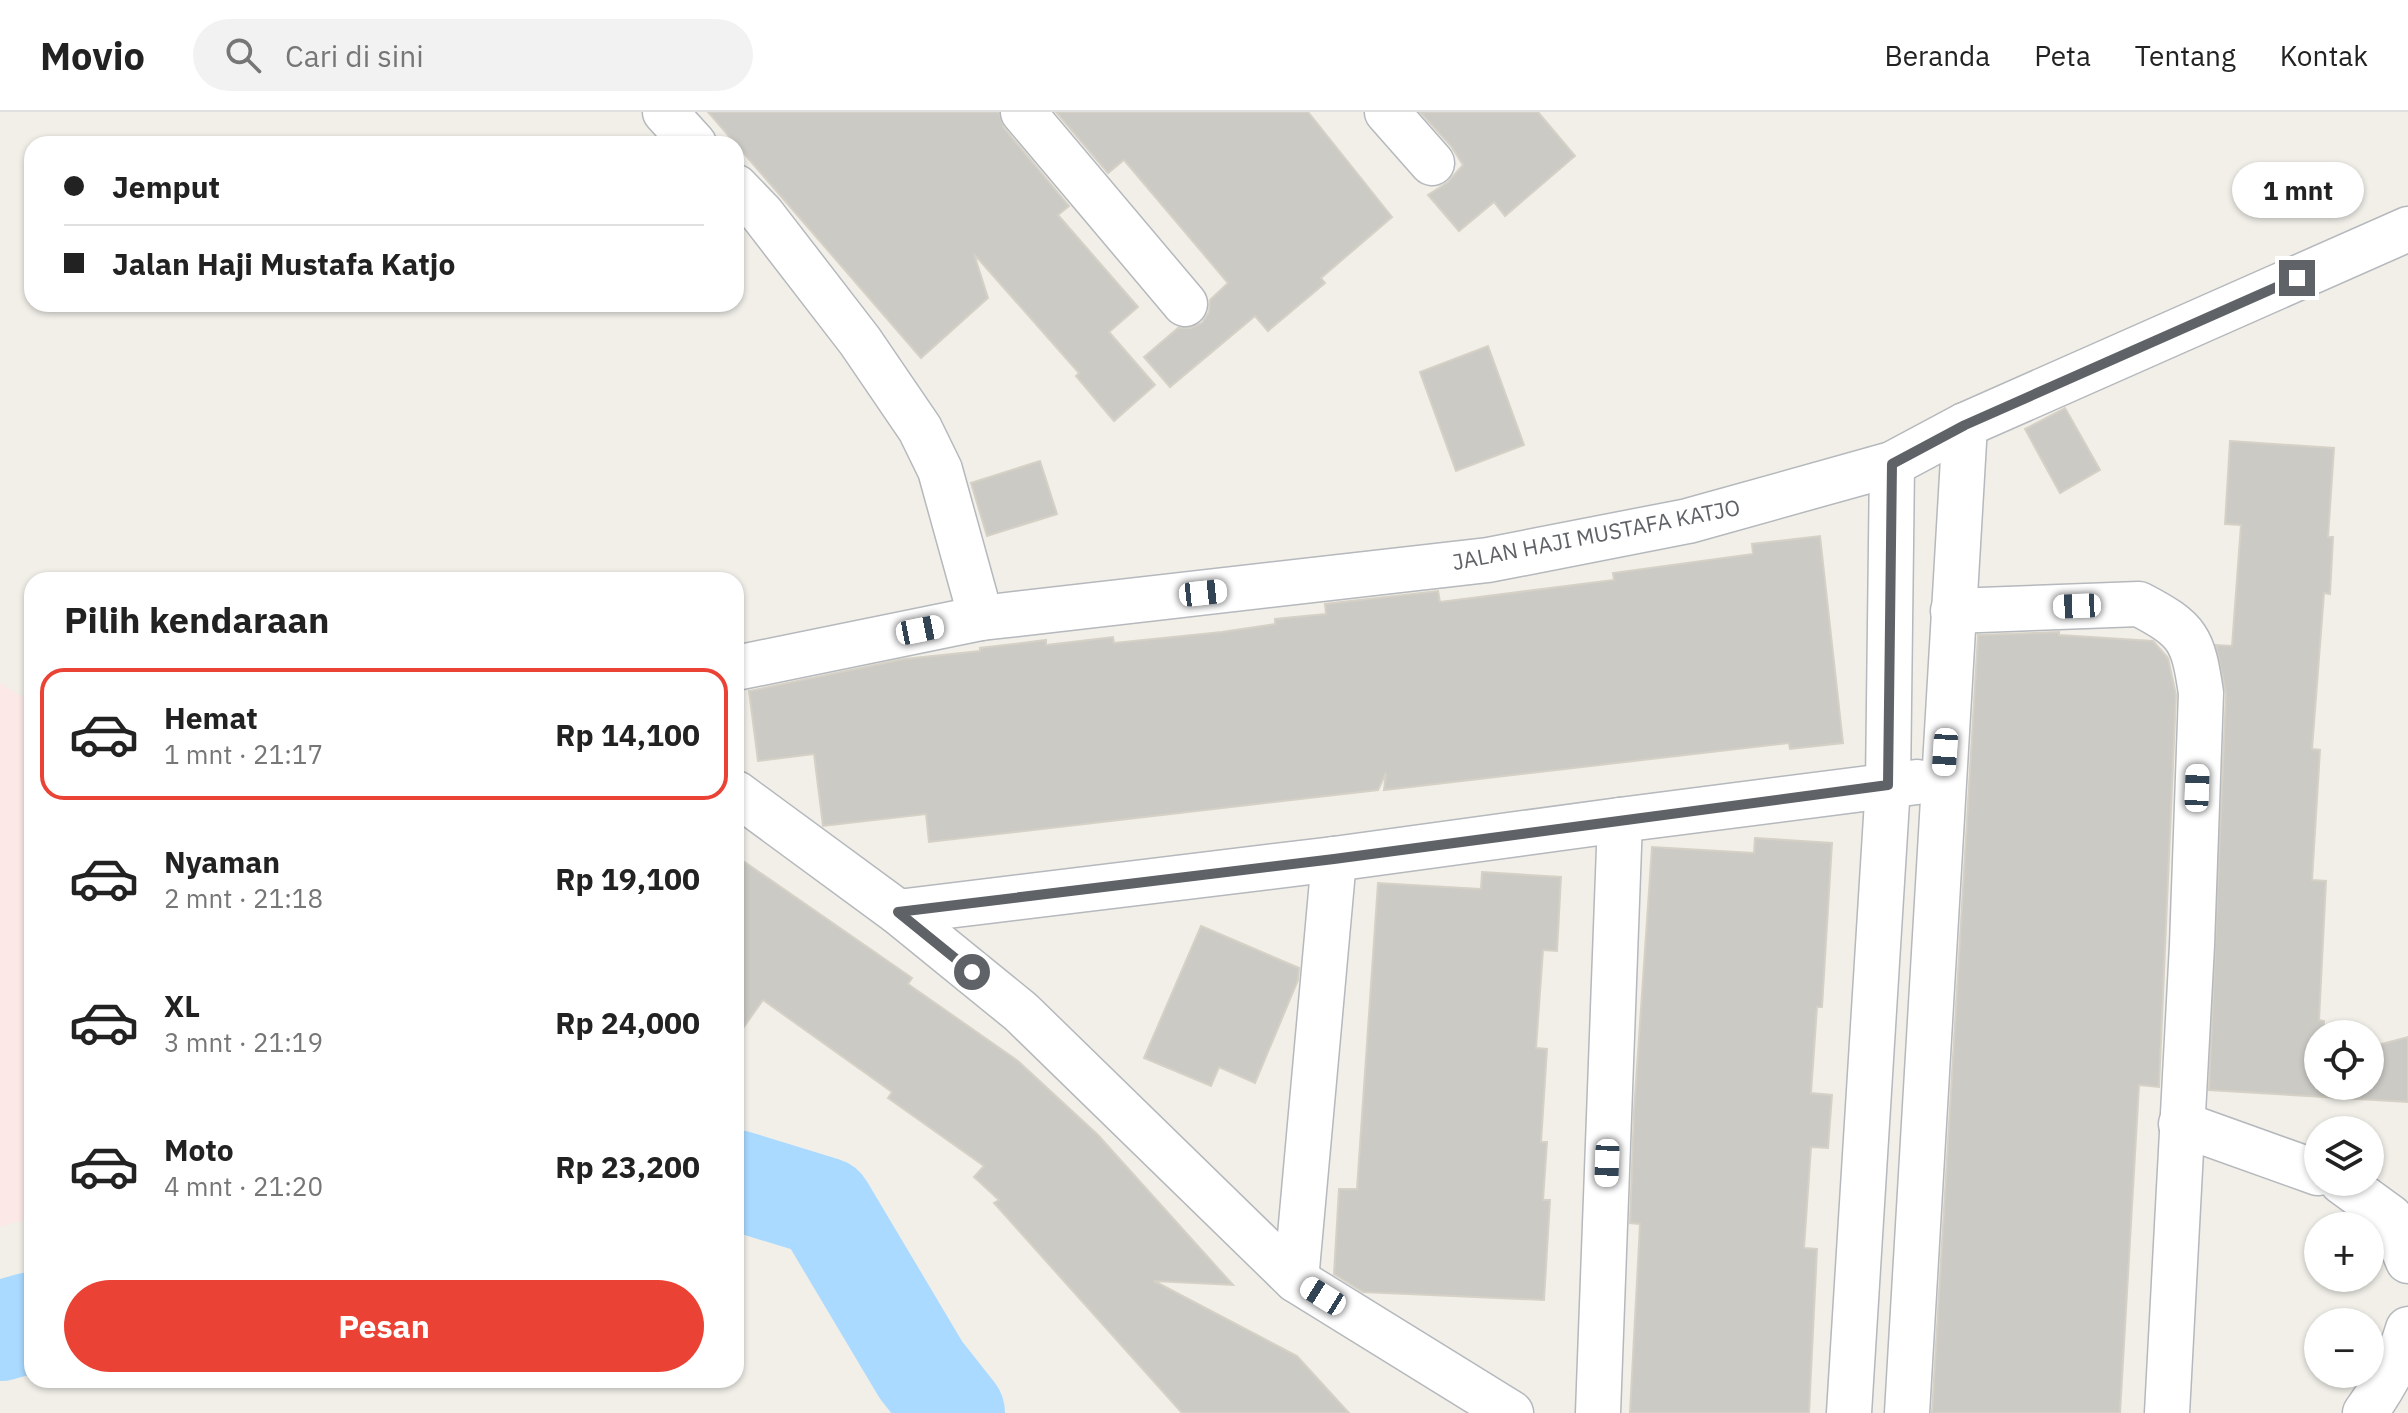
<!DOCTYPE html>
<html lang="id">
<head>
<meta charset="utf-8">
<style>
  body { margin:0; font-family:"IBM Plex Sans",sans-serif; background:#f2f2f2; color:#222; height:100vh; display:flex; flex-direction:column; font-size:30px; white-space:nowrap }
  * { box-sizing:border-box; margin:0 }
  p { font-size:26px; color:#767676 }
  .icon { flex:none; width:44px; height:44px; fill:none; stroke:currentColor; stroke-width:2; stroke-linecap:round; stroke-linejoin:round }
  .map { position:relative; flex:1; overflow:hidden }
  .panel { position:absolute; left:24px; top:460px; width:720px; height:816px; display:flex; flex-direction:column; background:#fff; border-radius:24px; box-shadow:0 2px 6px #0004 }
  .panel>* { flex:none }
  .guide { position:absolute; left:24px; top:24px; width:720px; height:176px; border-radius:24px; box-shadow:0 2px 6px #0004; display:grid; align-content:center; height:176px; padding:0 40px; background:#fff }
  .controls { position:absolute; left:2304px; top:908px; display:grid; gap:16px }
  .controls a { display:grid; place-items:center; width:80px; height:80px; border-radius:50%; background:#fff; box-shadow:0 2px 6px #0004; font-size:40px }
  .end { position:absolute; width:36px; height:36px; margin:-18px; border:10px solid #5f6368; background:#fff; box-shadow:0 0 0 4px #fff }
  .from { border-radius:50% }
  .bubble { position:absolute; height:56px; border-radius:28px; background:#fff; box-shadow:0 2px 6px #0004; font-size:26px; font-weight:800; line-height:56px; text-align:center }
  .car { position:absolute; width:24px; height:48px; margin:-24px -12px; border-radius:10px; box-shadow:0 0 6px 2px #0007; background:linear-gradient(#fff 24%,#345 0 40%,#fff 0 76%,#345 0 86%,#fff 0) }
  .guide b { display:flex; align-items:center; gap:28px; height:76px; font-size:30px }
  .guide b+b { border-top:2px solid #e0e0e0 }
  .guide i { width:20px; height:20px; background:#222 }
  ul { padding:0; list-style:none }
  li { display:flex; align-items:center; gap:24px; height:132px; margin:0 16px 12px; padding:0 24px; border:4px solid transparent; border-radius:24px }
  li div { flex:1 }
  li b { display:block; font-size:30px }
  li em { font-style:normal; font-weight:800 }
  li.active { border-color:#ea4335 }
  li>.icon { width:72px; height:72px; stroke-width:1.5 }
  h2 { padding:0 40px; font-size:36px; line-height:96px }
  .primary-button { display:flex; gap:16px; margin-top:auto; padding:16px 40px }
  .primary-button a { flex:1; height:92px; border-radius:48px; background:#ea4335; color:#fff; font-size:32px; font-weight:800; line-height:92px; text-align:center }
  header { display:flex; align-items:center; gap:48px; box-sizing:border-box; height:112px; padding:0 40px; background:#fff; border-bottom:2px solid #e0e0e0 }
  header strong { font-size:38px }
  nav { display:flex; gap:44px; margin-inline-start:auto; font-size:28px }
  .search { width:560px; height:72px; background:#f2f2f2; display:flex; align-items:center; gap:20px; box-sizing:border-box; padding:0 28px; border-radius:44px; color:#767676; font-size:30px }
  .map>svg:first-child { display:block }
  .medical { fill:#fce8e6 }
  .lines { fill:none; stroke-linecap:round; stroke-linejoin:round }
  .river { stroke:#aadaff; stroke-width:100 }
  .building { fill:#cccac5; stroke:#d6d1c6; stroke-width:2 }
  .minor-casing { stroke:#b5b8bc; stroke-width:47 }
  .minor { stroke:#fff; stroke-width:44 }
  .route { stroke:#5f6368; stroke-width:10 }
  .labels { text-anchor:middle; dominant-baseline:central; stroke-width:8; stroke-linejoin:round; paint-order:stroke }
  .street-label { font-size:22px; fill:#5f6368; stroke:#fff }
</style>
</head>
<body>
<header>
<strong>Movio</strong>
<div class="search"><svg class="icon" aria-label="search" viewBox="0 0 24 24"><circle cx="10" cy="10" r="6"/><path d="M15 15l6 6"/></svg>Cari di sini</div>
<nav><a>Beranda</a><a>Peta</a><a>Tentang</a><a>Kontak</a></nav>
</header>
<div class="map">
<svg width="2408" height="1301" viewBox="0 0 2408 1301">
  <rect width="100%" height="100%" fill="#f1efe8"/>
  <!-- medical -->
  <path class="medical" d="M 0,571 L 32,591 L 32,1105 L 0,1115 Z"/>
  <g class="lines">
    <!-- river -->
    <g class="river">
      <path d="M 736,1068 L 824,1095 L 921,1258 L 955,1301"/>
      <path d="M 0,1219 L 32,1210"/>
    </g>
  </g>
  <!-- building -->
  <g class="building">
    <path d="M 708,0 L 999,0 L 1004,16 L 1069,94 L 1058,103 L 1138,195 L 1109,220 L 1155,273 L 1114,309 L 1076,264 L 1079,261 L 974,142 L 988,186 L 921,246 Z"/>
    <path d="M 1056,0 L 1308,0 L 1392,105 L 1321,166 L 1325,171 L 1268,219 L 1255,204 L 1170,275 L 1144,245 L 1178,216 L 1190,216 L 1202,211 L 1209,200 L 1210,188 L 1228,171 L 1124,48 L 1108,61 Z"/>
    <path d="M 1420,0 L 1538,0 L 1575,44 L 1505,104 L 1494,90 L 1459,119 L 1428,83 L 1448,70 L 1463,53 L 1451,34 Z"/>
    <path d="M 1488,234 L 1524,333 L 1456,359 L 1420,260 Z"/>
    <path d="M 2065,296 L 2100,358 L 2060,381 L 2025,317 Z"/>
    <path d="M 2230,329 L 2334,336 L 2328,425 L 2333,425 L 2330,482 L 2324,481 L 2312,637 L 2320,638 L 2312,768 L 2326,769 L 2319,908 L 2324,909 L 2324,922 L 2318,922 L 2318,974 L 2370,974 L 2370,935 L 2408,925 L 2408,990 L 2209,978 L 2226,582 L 2216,533 L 2232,534 L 2241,413 L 2225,412 Z"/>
    <path d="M 1040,349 L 1057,402 L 987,424 L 971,371 Z"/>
    <path d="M 1820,424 L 1843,631 L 1790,637 L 1789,631 L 1384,678 L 1386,661 L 1378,678 L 929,730 L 926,702 L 823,714 L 814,642 L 758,649 L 749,579 L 904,547 L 980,539 L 980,536 L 1046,528 L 1046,533 L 1113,525 L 1114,531 L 1222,520 L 1275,512 L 1275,507 L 1326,502 L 1325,492 L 1438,479 L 1440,490 L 1614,468 L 1613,461 L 1753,442 L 1752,432 Z"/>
    <path d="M 2059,520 L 2059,523 L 2153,529 L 2168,546 L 2176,583 L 2159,975 L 2139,973 L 2120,1301 L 1932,1301 L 1978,523 Z"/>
    <path d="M 1755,726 L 1832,731 L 1822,895 L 1817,895 L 1811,981 L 1832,983 L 1828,1036 L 1811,1035 L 1804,1136 L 1817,1137 L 1809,1301 L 1630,1301 L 1640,1112 L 1630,1111 L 1634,999 L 1652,735 L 1754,741 Z"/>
    <path d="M 736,744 L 912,866 L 908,872 L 1018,949 L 1098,1023 L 1233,1173 L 1154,1169 L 1297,1244 L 1349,1301 L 1182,1301 L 994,1091 L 999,1088 L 974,1065 L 984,1054 L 888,986 L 892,980 L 763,888 L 736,926 Z"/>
    <path d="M 1482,760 L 1561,765 L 1557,839 L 1543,838 L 1536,936 L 1547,937 L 1541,1030 L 1547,1030 L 1543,1088 L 1550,1088 L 1544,1188 L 1363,1180 L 1334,1162 L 1339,1077 L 1357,1077 L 1378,771 L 1481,777 Z"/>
    <path d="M 1201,814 L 1299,856 L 1298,868 L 1255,971 L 1219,955 L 1211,974 L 1144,946 Z"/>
  </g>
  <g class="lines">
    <defs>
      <g id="minor">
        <path d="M 665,0 L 694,32"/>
        <path d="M 1023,0 L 1185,192"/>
        <path d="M 1387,0 L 1432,51"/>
        <path d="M 736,75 L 762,102 L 860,229 L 920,317 L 940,358 L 981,506"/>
        <path d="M 1953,499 L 2139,492 C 2189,518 2193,527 2201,581 L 2192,833 L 2167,1301"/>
        <path d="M 736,556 L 981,506 L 1488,448 L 1688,409 L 1892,352 L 1965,313 L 2408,117"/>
        <path d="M 736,681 L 898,800 L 1021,900 L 1296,1168 L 1511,1301"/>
        <path d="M 898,800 L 1334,747 L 1620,708"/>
        <path d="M 2181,1012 L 2318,1061"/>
        <path d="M 2342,1070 L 2390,1105 L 2408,1149"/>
        <path d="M 1296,1168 L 1334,747"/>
        <path d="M 1598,1301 L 1620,708 L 1917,670"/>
        <path d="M 1849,1301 L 1888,673 L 1892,352"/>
        <path d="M 1907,1301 L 1965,313"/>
        <path d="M 2365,1301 C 2384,1275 2399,1248 2408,1217"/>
      </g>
    </defs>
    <!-- minor casing -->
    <use href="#minor" class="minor-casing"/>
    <!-- minor -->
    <use href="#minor" class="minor"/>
  </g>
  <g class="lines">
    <!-- route -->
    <path class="route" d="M 972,860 L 898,800 L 1334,747 L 1888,673 L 1892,352 L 1965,313 L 2297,166"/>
  </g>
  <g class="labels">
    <!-- street labels -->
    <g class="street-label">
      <text transform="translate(1596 422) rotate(-11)">JALAN HAJI MUSTAFA KATJO</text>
    </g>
  </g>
</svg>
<div class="controls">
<a><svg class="icon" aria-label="locate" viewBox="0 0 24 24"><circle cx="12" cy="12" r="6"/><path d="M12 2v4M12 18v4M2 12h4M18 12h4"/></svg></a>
<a><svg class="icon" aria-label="layers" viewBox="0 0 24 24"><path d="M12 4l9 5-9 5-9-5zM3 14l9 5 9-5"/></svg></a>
<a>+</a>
<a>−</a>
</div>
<i class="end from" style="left:972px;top:860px"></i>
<i class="end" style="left:2297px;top:166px"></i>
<div class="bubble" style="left:2232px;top:50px;width:132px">1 mnt</div>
<i class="car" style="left:1203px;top:481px;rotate:84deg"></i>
<i class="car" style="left:2077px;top:494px;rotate:268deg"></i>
<i class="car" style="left:920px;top:518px;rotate:79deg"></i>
<i class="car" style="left:1945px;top:640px;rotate:184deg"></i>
<i class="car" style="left:2197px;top:676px;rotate:2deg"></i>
<i class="car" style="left:1607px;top:1051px;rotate:182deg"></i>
<i class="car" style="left:1323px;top:1184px;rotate:302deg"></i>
<div class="guide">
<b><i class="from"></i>Jemput</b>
<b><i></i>Jalan Haji Mustafa Katjo</b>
</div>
<section class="panel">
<h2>Pilih kendaraan</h2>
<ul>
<li class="active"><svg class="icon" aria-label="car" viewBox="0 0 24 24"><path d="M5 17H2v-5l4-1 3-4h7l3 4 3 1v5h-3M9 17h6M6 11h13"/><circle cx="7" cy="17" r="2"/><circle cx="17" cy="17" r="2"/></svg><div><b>Hemat</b><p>1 mnt · 21:17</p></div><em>Rp 14,100</em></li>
<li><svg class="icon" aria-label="car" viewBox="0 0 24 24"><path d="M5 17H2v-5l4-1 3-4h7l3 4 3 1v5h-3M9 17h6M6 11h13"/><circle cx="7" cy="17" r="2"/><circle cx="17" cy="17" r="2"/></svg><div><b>Nyaman</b><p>2 mnt · 21:18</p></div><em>Rp 19,100</em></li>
<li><svg class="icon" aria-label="car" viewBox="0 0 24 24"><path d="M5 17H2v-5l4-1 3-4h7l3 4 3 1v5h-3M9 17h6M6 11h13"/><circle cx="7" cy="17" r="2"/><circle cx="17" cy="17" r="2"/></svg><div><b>XL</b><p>3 mnt · 21:19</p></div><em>Rp 24,000</em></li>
<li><svg class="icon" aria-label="car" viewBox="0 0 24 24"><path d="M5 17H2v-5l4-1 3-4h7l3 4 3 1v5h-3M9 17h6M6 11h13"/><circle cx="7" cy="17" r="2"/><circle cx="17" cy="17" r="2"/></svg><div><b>Moto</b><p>4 mnt · 21:20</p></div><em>Rp 23,200</em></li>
</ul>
<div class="primary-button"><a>Pesan</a></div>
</section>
</div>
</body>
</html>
